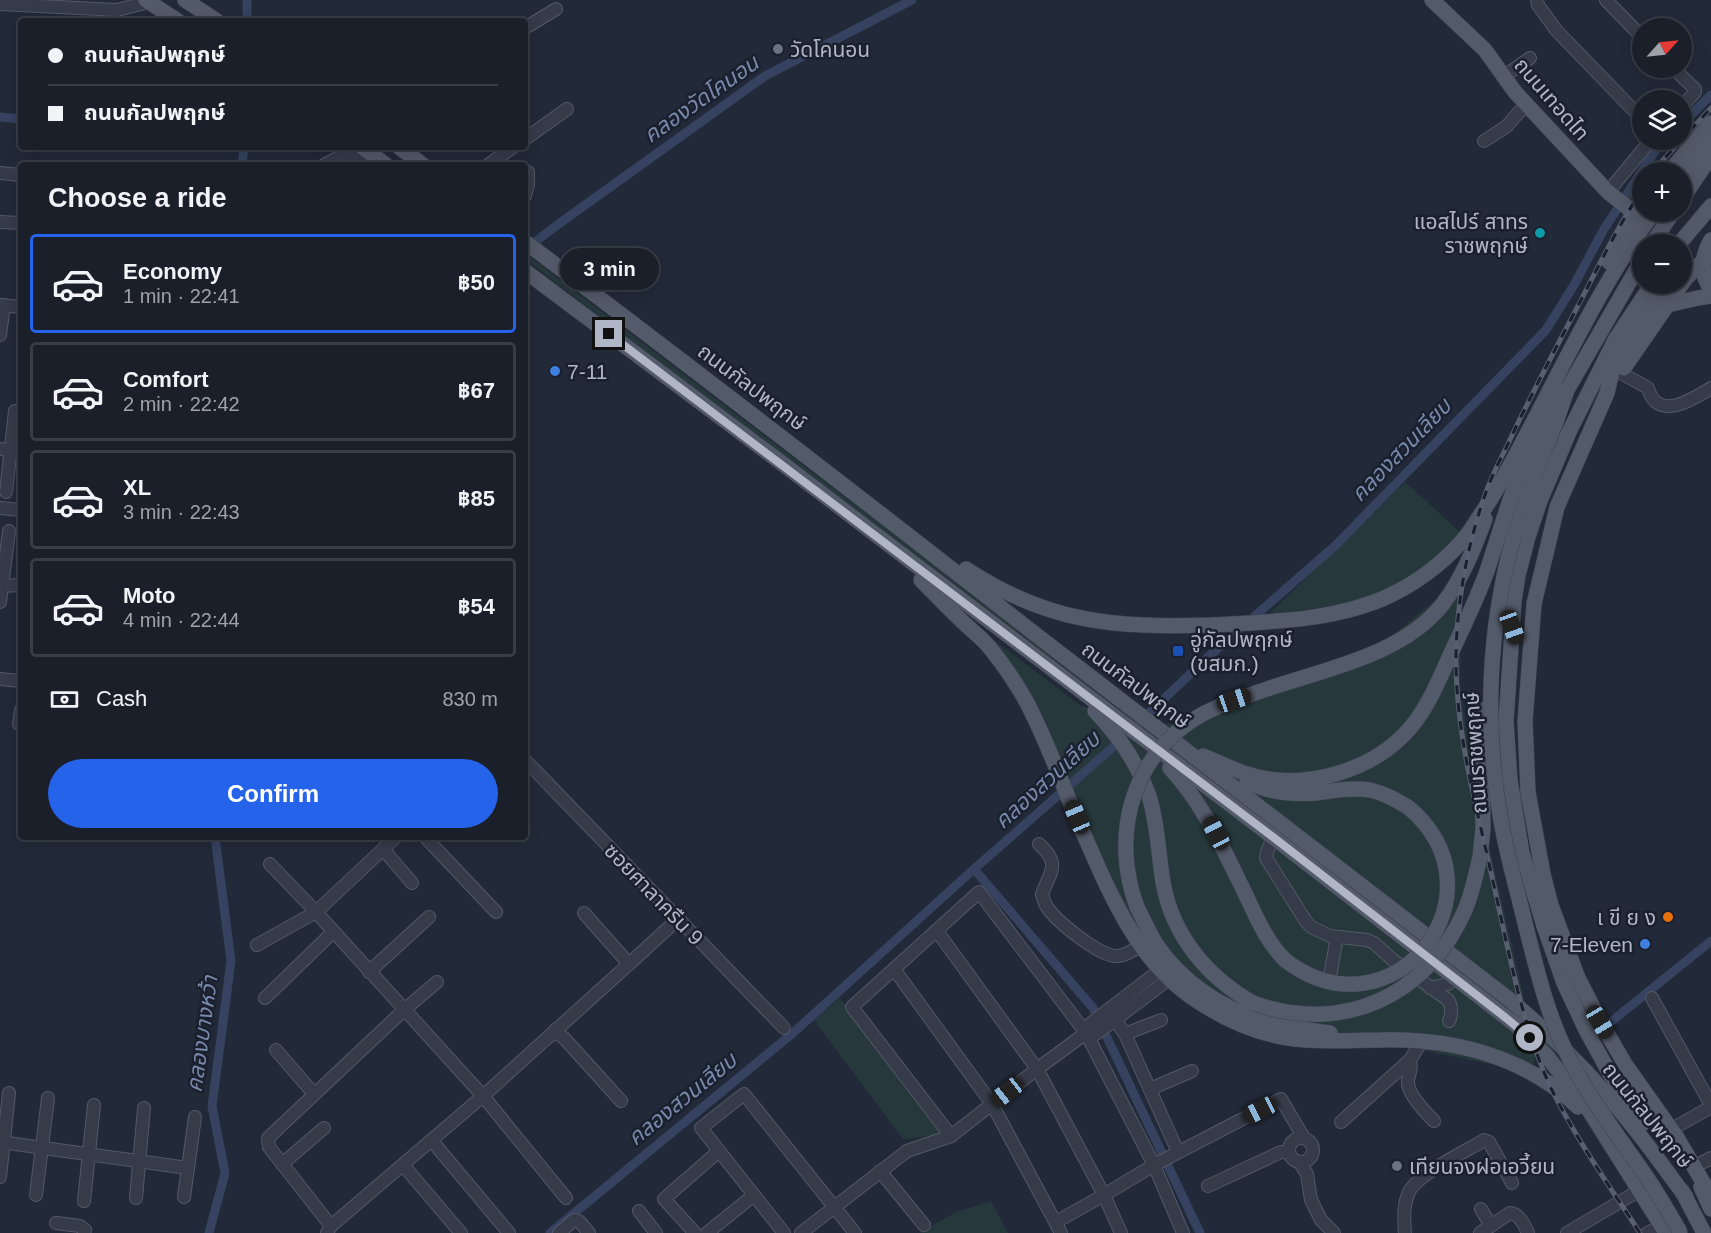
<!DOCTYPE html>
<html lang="en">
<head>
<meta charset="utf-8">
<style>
  body { margin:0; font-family:Helvetica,"Noto Sans Thai",sans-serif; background:#232732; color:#f1f3f6; height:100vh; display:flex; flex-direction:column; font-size:22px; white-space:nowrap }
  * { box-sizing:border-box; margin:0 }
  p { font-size:20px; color:#9fa2a8 }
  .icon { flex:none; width:33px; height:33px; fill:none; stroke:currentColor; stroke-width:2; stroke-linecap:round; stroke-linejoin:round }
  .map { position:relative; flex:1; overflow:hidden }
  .panel { position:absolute; left:18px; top:162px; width:510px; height:678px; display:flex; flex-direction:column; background:#1a1f2a; border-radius:6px; box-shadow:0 3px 15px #0003,0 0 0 2px #383d47 }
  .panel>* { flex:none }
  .top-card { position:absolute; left:18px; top:18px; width:510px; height:132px; border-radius:6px; box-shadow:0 3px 15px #0003,0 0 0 2px #383d47; display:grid; align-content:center; height:132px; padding:0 30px; background:#1a1f2a }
  .needle { width:39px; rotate:63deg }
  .tools { position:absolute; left:1632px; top:18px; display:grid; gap:12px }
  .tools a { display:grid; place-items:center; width:60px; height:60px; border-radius:50%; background:#1a1f2a; box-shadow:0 3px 15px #0003,0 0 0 2px #383d47; font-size:30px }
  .end { position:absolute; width:27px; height:27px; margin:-14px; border:8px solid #b0b6c5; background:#111; box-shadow:0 0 0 3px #111 }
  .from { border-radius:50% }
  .bubble { position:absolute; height:42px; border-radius:21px; background:#1a1f2a; box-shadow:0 3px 15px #0003,0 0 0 2px #383d47; font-size:20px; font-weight:800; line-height:42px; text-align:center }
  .car { position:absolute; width:18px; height:36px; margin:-18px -9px; border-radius:8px; box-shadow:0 0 4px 2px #0007; background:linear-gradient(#222 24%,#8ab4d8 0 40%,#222 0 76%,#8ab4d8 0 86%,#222 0) }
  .top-card b { display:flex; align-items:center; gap:21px; height:57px; font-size:22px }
  .top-card b+b { border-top:2px solid #383d47 }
  .top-card i { width:15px; height:15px; background:#f1f3f6 }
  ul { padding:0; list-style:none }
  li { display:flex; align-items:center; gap:18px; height:99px; margin:0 12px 9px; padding:0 18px; border:3px solid #383d47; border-radius:6px }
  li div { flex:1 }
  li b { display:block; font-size:22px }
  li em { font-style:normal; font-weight:800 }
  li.current { border-color:#2563eb }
  li>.icon { width:54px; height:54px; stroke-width:1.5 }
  h2 { padding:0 30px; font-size:27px; line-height:72px }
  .pay { display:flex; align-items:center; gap:15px; height:66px; padding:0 30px; font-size:22px }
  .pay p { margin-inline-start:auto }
  .button { display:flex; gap:12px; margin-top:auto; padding:12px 30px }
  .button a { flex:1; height:69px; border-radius:36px; background:#2563eb; color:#fff; font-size:24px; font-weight:800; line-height:69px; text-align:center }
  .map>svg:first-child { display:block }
  .green { fill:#27383c }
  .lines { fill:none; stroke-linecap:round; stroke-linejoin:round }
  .canal { stroke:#36425f; stroke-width:9 }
  .minor-casing { stroke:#535967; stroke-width:14 }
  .major-casing { stroke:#3f4452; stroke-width:16 }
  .minor { stroke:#353b49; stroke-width:12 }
  .major { stroke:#535a69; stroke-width:15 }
  .rail-casing { stroke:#575f70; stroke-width:5 }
  .rail { stroke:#1b202e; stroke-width:3; stroke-dasharray:9; stroke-linecap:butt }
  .major-bridge-casing { stroke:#3f4452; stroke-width:16; stroke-linecap:butt }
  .major-bridge { stroke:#535a69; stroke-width:15 }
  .route { stroke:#b0b6c5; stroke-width:8 }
  .worship-dot { fill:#6b7280; stroke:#1b202e; stroke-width:2 }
  .culture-dot { fill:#0f9aa8; stroke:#1b202e; stroke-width:2 }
  .shop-dot { fill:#3f7fe0; stroke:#1b202e; stroke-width:2 }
  .transit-dot { fill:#1a4fb4; stroke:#1b202e; stroke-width:2 }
  .food-dot { fill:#e8710a; stroke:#1b202e; stroke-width:2 }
  .labels { text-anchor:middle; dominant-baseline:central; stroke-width:5; stroke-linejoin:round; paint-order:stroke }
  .poi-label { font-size:21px; fill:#b0b6c5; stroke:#1b202e; text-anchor:start }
  .street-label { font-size:21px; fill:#b0b6c5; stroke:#1b202e }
  .water-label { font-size:22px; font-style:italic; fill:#7989ac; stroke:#1b202e }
</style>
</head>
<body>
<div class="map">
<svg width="1711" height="1233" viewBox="0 0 1711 1233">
  <rect width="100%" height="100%" fill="#222938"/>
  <!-- green -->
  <g class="green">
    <path d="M 525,253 L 1132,716 L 1183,727 L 1374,651 L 1454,584 L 1461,577 L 1462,609 L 1460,682 L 1467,739 L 1476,788 L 1524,999 L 1539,1048 L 1530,1072 L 1243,1014 L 1168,954 L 1144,922 L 1132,934 L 1049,755 L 982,631 L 1081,706 L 1115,713 L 525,259 Z"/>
    <path d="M 1405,482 L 1461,533 L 1431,563 L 1373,599 L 1267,616 Z"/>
    <path d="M 840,998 L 942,1130 L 938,1135 L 903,1139 L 814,1020 Z"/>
    <path d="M 991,1201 L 1008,1233 L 920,1233 L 954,1213 Z"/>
  </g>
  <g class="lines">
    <!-- canal -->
    <g class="canal">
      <path d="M 247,21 L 247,0"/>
      <path d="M 0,117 L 21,119"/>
      <path d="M 1682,124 L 1711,95"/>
      <path d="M 242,165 L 244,147"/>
      <path d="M 527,248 L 560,223 L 765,76 L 912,0"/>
      <path d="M 974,869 L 1093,1008 L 1200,1233"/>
      <path d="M 1612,1021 L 1711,941"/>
      <path d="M 209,1233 L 225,1173 L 212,1106 L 231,961 L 215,837"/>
      <path d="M 550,1233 L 793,1033 L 974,869 L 1112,748 L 1207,658 L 1336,545 L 1546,330 L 1574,285 L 1604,229 L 1657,148 L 1665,140"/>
    </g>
    <defs>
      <g id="minor">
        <path d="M 1537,0 L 1538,5 L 1556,30 L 1642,119"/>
        <path d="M 1606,0 L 1642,37"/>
        <path d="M 0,4 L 117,10 L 149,2"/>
        <path d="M 525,28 L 556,9"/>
        <path d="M 1673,68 L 1695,89 L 1695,92 L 1682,107"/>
        <path d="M 1503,77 L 1530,58"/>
        <path d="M 525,139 L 567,109"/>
        <path d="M 1484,141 L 1507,126 L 1519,112 L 1527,106"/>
        <path d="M 324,165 L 358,147"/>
        <path d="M 344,165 L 368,152"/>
        <path d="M 488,165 L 513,147"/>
        <path d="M 0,173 L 21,175"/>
        <path d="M 1608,192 L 1651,140"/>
        <path d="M 525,196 L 528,185 L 528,172"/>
        <path d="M 0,222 L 21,223"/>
        <path d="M 0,305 L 21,307"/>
        <path d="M 0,335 L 4,305"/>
        <path d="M 1621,373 L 1648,388 C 1657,422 1692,400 1711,388"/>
        <path d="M 0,449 L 21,452"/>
        <path d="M 6,492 L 15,411"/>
        <path d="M 0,508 L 21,510"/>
        <path d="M 0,586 L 21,585"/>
        <path d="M 0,602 L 9,531"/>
        <path d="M 0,679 L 21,681"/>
        <path d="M 19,724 L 21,710"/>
        <path d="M 525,760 L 784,1028"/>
        <path d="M 425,837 L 496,912"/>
        <path d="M 1273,837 L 1267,852 L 1266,858 L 1305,920 L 1311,927 L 1330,936 L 1367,940 L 1374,943 L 1394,961 L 1448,1000 C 1452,1006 1452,1015 1449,1021"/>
        <path d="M 1039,844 C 1061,864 1051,870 1042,894 C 1043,898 1045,904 1047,907 C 1057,922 1097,954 1115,956 C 1124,957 1133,950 1141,946"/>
        <path d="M 383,849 L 412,883"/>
        <path d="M 270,864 L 316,912 L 483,1096 L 566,1198"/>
        <path d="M 937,931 L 1037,1069 L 1104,1195 L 1121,1233"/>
        <path d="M 257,945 L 316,912 L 396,837"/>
        <path d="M 629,964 L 678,919"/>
        <path d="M 894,969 L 992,1104 L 1061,1233"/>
        <path d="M 369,972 L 429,917"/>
        <path d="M 1330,976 L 1337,937"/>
        <path d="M 1430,988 L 1448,984"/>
        <path d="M 265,998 L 333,932"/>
        <path d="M 1652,998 L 1711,1105"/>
        <path d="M 1108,1010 L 1125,1034 L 1178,1152"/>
        <path d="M 555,1030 L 559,1035 L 564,1038 L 621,1101"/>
        <path d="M 1086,1033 L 1096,1034 L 1169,979"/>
        <path d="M 1125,1034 L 1161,1020"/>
        <path d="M 1422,1041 L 1410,1060 C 1413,1070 1407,1077 1408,1084 C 1410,1096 1426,1113 1434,1121"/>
        <path d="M 276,1050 L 314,1094"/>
        <path d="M 1150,1089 L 1192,1071"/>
        <path d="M 1341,1122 L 1410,1060"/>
        <path d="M 1672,1129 L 1711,1107"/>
        <path d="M 951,1136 L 852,1007 L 979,892 L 1086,1033 L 1154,1165 L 1183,1233"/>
        <circle cx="1301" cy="1150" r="12"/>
        <path d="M 432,1141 L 509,1233"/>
        <path d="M 0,1142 L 188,1168"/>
        <path d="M 1300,1163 L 1307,1174 L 1311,1200 L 1321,1220 L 1334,1233"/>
        <path d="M 282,1164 L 324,1128"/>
        <path d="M 403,1165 L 461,1233"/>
        <path d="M 1694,1167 L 1711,1158"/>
        <path d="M 880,1171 L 924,1225"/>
        <path d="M 0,1177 L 9,1093"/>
        <path d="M 1208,1186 L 1281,1152 L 1289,1152"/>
        <path d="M 36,1195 L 48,1098"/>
        <path d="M 184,1197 L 195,1117"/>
        <path d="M 136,1198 L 144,1108"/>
        <path d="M 84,1201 L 94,1105"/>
        <path d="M 1481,1209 L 1491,1226"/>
        <path d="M 639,1211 L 656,1233"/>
        <path d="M 1056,1222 L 1104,1195 L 1154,1165 L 1281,1099 L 1304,1138"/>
        <path d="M 56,1223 L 80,1226 L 85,1230 L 84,1233"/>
        <path d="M 331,1226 L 269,1147 L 268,1138 L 404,1010 L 437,982"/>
        <path d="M 327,1233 L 331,1226 L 483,1096 L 629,964 L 584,913"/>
        <path d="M 559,1233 L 574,1220 L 579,1221 L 589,1233"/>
        <path d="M 695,1233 L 664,1199 L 719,1151"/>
        <path d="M 707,1233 L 754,1195"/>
        <path d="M 784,1233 L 701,1128 L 744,1094 L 855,1233"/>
        <path d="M 801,1233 L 907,1151 L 951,1136 L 1037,1069 L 1086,1033 L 1091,1023 L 1160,970"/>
        <path d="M 1405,1233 C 1404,1219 1403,1205 1409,1192 C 1417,1175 1464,1152 1481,1142 L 1484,1140 L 1489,1142 L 1512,1183"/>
        <path d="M 1480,1233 L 1510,1213 C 1520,1214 1524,1225 1528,1233"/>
        <path d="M 1567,1233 L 1640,1190"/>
        <path d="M 1647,1233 L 1662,1226"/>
      </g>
      <g id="major">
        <path d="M 146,0 L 178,21"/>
        <path d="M 185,0 L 217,21"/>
        <path d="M 1432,0 L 1485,50 L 1515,92 L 1608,192 L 1637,215"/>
        <path d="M 362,147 L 386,165"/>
        <path d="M 399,147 L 423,165"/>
        <path d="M 1669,172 L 1711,123"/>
        <path d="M 1682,177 L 1711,140"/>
        <path d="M 1682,199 L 1711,156"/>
        <path d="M 1711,240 C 1702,256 1699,273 1711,289"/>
        <path d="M 525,242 C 697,371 866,502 1035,634 C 1193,757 1352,878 1510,1000 C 1554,1037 1595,1078 1630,1123 C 1650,1147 1667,1172 1686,1197"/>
        <path d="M 1652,244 L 1673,212"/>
        <path d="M 1679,244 L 1711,206"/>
        <path d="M 1609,262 L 1618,245 L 1642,208"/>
        <path d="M 525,271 L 779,461 L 1273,837 L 1516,1025 L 1546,1055 L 1587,1107 L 1666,1233"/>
        <path d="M 1664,284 L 1612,372 L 1607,393 L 1557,507 L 1534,604 L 1525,721 L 1528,792 L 1543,874 L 1551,905 L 1578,978 L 1600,1021 L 1625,1064 L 1676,1136 L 1711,1196"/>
        <path d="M 1667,305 L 1698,298 L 1711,296"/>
        <path d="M 1624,368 L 1686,278 L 1711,253"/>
        <path d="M 1513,539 L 1532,482 L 1556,422 L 1567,390 L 1642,260"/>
        <path d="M 966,569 C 1048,623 1115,628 1211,625 C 1267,622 1329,621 1382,599 C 1412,586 1441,565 1463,540 C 1469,533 1474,525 1479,517 C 1498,490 1513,460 1529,430 C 1568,356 1604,279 1654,212"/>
        <path d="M 921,580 C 935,594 949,609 963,622 C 972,631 982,638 990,648 C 1003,664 1016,683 1026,701 C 1040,727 1051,755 1062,782 C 1073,811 1087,841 1100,871 C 1122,919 1146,964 1190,996 C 1217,1015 1249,1031 1282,1037 C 1314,1043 1346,1040 1379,1040 C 1452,1038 1525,1056 1578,1107"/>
        <path d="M 1270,688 C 1327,669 1403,654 1442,605 C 1462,579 1474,549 1485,519"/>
        <path d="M 1095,711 C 1118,735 1138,764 1149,796 C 1158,824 1158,853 1163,882 C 1172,935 1207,977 1253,1003"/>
        <path d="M 1203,756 C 1218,762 1234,770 1250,775 C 1305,791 1374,771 1411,727 C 1430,704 1440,677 1452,651 C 1464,625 1477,599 1487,571 C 1502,526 1512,486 1534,443 C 1544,424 1549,404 1567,390"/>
        <path d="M 1170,768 C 1203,804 1222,846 1243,889 C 1255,914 1265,940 1285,960"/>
        <path d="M 1247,782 C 1268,792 1292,795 1315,793 C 1333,791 1352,787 1370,790 C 1384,793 1396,800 1408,807"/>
        <path d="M 1480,857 L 1483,829 L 1482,755 L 1486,709"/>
        <path d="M 1137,907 C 1143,919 1149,932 1156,944 C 1180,980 1221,1009 1262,1020 C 1284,1027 1307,1030 1330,1033"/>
        <path d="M 1642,1124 L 1609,1072 L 1586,1030 L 1564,983 L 1544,926 L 1522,853 L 1510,780 L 1506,722 L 1514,601 L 1518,575 L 1528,537 L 1540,501 L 1569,432 L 1615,340 L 1652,284"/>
        <path d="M 1701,1187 L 1711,1209"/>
        <path d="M 1682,1191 L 1704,1233"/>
      </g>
    </defs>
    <!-- minor casing -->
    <use href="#minor" class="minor-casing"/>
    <!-- major casing -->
    <use href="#major" class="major-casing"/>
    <!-- minor -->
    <use href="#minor" class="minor"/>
    <!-- major -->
    <use href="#major" class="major"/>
    <defs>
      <g id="rail">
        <path d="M 1655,172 L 1662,161 L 1711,108"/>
        <path d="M 1640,1233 C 1608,1184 1574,1136 1549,1084 C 1520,1018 1508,947 1492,877 C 1476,804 1455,731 1456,655 C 1457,601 1467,546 1485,495 C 1491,477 1500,460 1508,444 C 1527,403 1548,363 1569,323 C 1593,278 1614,232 1642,190"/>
      </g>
    </defs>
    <!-- rail casing -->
    <use href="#rail" class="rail-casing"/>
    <!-- rail -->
    <use href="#rail" class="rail"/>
    <defs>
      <g id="major-bridge">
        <path d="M 1513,539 C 1488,630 1484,728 1501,821 C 1507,856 1517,889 1525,923 C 1536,966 1546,1011 1566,1052 C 1586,1093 1613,1129 1639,1166 C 1654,1187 1667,1209 1680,1232"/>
        <path d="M 1137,907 C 1110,835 1132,754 1201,715 C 1223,703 1247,696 1270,688"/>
        <path d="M 1285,960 C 1392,1043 1511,893 1408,807"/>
        <path d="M 1253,1003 C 1342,1035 1427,997 1465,910 C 1472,893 1476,875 1480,857"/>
      </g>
    </defs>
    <!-- major-bridge casing -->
    <use href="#major-bridge" class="major-bridge-casing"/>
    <!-- major-bridge -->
    <use href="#major-bridge" class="major-bridge"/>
  </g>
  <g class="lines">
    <!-- route -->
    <path class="route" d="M 609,334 L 1273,837 L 1506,1018 L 1530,1038"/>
  </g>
  <!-- markers -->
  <g class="worship-dot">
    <circle cx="778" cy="49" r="6"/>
    <circle cx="1397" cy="1166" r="6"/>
  </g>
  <circle class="culture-dot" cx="1540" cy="233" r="6"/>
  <g class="shop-dot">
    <circle cx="555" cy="371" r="6"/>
    <circle cx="1645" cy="944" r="6"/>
  </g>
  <rect class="transit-dot" x="1172" y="645" width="12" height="12" rx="3"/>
  <circle class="food-dot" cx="1668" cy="917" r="6"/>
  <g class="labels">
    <!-- poi labels -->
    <g class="poi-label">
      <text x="790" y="49">วัดโคนอน</text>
      <text x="1528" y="221" text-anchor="end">แอสไปร์ สาทร<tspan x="1528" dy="24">ราชพฤกษ์</tspan></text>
      <text x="567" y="371">7-11</text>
      <text x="1190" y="639">อู่กัลปพฤกษ์<tspan x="1190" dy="24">(ขสมก.)</tspan></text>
      <text x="1656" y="917" text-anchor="end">เ ขี ย ง</text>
      <text x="1633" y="944" text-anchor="end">7-Eleven</text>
      <text x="1409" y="1166">เทียนจงฝอเอวี้ยน</text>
    </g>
    <!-- street labels -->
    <g class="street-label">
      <text transform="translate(1552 99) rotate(49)">ถนนเทอดไท</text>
      <text transform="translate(752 387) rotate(37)">ถนนกัลปพฤกษ์</text>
      <text transform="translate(1136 685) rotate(37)">ถนนกัลปพฤกษ์</text>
      <text transform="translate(1475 753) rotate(-94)">ถนนราชพฤกษ์</text>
      <text transform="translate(654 894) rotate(46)">ซอยศาลาครืน 9</text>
      <text transform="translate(1648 1115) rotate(51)">ถนนกัลปพฤกษ์</text>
    </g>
    <!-- water labels -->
    <g class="water-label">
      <text transform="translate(701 99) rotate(-35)">คลองวัดโคนอน</text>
      <text transform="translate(1401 450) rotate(-46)">คลองสวนเลียบ</text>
      <text transform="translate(1047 780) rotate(-42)">คลองสวนเลียบ</text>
      <text transform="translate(202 1034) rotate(-82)">คลองบางหว้า</text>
      <text transform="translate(682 1099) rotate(-39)">คลองสวนเลียบ</text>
    </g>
  </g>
</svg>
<div class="tools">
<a><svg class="needle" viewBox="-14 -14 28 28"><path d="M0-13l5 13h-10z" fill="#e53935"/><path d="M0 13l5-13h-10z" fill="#9fa2a8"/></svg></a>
<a><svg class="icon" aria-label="layers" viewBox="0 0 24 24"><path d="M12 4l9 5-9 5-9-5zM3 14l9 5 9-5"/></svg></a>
<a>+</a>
<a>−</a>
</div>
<i class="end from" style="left:1530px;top:1038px"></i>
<i class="end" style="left:609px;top:334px"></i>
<div class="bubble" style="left:560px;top:248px;width:99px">3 min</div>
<i class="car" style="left:1512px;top:627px;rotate:160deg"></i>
<i class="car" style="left:1234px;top:700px;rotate:71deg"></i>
<i class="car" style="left:1077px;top:817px;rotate:337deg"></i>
<i class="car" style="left:1216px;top:833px;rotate:332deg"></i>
<i class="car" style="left:1600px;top:1022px;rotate:149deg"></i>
<i class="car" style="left:1007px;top:1092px;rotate:232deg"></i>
<i class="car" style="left:1260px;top:1110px;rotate:243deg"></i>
<div class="top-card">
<b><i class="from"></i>ถนนกัลปพฤกษ์</b>
<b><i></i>ถนนกัลปพฤกษ์</b>
</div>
<section class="panel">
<h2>Choose a ride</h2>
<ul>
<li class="current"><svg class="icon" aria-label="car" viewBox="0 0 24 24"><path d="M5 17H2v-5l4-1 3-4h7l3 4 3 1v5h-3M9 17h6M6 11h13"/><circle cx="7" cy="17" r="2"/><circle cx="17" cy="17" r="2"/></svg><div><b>Economy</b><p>1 min · 22:41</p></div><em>฿50</em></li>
<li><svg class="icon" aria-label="car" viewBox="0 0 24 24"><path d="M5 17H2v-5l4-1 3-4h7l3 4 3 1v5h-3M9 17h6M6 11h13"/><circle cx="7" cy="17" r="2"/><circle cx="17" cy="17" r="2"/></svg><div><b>Comfort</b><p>2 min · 22:42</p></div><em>฿67</em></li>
<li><svg class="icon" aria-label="car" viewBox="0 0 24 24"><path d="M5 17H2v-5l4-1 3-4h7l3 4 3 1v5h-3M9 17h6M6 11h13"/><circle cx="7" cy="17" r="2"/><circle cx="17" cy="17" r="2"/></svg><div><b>XL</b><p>3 min · 22:43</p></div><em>฿85</em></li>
<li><svg class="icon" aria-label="car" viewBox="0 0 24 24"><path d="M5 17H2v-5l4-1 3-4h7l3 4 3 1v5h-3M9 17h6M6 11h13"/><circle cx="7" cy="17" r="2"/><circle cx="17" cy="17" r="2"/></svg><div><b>Moto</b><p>4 min · 22:44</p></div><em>฿54</em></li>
</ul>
<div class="pay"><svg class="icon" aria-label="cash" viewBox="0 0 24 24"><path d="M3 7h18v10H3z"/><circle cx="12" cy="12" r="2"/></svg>Cash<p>830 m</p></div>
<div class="button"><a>Confirm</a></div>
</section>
</div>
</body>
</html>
